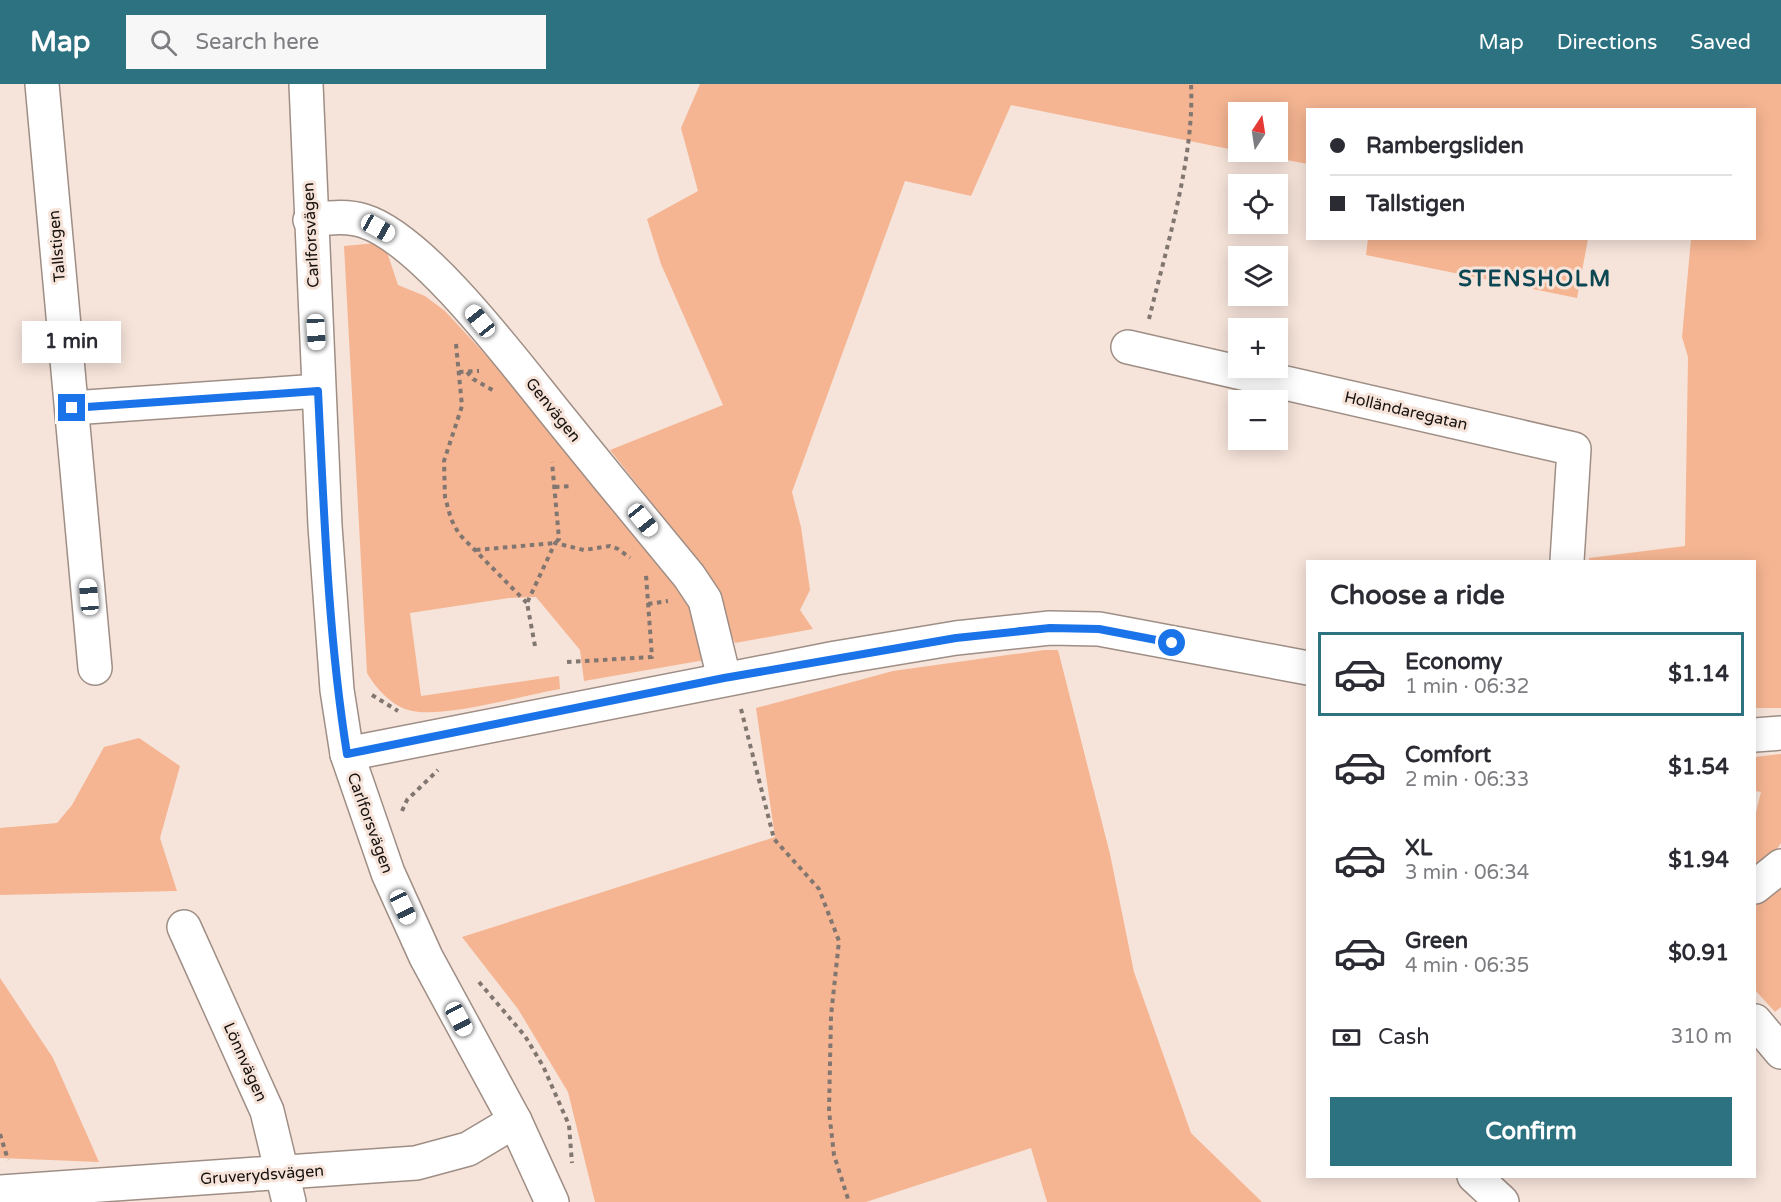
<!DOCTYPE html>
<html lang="en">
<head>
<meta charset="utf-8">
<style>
  body { margin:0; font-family:"Varela Round",sans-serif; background:#f7f7f7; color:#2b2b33; height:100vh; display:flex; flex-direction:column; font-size:22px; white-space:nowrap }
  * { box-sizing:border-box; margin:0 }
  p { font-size:20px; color:#7c7c81 }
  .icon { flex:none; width:33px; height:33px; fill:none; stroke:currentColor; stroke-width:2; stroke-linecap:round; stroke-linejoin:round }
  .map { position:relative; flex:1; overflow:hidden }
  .panel { position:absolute; left:1306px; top:476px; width:450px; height:618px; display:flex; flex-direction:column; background:#fff; border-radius:0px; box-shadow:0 3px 15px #0003 }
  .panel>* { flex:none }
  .top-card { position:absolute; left:1306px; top:24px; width:450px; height:132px; border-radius:0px; box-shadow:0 3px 15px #0003; display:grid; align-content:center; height:132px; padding:0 24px; background:#fff }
  .needle { width:39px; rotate:12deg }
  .fabs { position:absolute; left:1228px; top:18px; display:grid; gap:12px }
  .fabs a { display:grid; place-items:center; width:60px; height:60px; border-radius:0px; background:#fff; box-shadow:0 3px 15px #0003; font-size:30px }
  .end { position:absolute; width:27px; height:27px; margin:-14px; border:8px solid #1a73e8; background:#fff; box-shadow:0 0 0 3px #fff }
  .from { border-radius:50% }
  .bubble { position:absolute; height:42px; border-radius:0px; background:#fff; box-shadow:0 3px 15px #0003; font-size:20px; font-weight:800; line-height:42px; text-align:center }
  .car { position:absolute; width:18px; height:36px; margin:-18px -9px; border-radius:8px; box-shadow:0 0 4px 2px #0007; background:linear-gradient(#fff 24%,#345 0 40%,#fff 0 76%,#345 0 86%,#fff 0) }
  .top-card b { display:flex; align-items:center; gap:21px; height:57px; font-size:22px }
  .top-card b+b { border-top:2px solid #e1e1e2 }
  .top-card i { width:15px; height:15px; background:#2b2b33 }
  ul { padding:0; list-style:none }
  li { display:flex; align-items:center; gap:18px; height:84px; margin:0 12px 9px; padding:0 12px; border:3px solid transparent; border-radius:0px }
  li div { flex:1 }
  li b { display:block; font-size:22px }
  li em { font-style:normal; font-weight:800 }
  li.selected { border-color:#2d7281 }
  li>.icon { width:54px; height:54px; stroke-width:1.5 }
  h2 { padding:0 24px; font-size:27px; line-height:72px }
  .pay { display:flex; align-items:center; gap:15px; height:66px; padding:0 24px; font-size:22px }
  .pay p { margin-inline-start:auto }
  .cta { display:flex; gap:12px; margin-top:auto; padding:12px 24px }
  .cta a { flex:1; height:69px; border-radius:0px; background:#2d7281; color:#fff; font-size:24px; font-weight:800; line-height:69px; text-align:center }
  header { display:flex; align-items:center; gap:36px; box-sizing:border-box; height:84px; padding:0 30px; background:#2d7281; color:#fff }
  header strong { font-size:28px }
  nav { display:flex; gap:33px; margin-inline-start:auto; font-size:21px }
  .search { width:420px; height:54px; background:#f7f7f7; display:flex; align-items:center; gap:15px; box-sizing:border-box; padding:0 21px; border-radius:0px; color:#7c7c81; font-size:22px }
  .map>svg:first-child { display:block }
  .green { fill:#f5b592 }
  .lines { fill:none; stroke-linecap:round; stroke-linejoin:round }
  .minor-casing { stroke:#9f8e85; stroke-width:36 }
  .path { stroke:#827670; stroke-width:4; stroke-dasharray:4.5 4.5; stroke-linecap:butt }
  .minor { stroke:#fff; stroke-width:33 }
  .route { stroke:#1a73e8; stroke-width:8 }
  .labels { text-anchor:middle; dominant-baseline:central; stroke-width:6; stroke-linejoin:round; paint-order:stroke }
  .street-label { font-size:16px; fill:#18120f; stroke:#f6e4da }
  .district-label { font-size:22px; font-weight:bold; letter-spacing:1.5px; fill:#0c4753; stroke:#f6e4da }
</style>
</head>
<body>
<header>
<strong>Map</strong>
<div class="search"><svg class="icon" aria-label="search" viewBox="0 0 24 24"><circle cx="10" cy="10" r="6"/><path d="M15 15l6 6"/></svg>Search here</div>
<nav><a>Map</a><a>Directions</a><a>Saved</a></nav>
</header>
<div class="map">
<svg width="1781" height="1118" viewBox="0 0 1781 1118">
  <rect width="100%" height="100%" fill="#f6e4da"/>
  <!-- green -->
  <g class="green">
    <path d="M 700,0 L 1781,0 L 1781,624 L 1755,624 L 1755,477 L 1589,477 L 1589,474 L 1685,462 L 1688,273 L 1682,253 L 1691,155 L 1755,154 L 1755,26 L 1308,26 L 1308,80 L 1244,68 L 1278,68 L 1278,28 L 1239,28 L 1239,67 L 1011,21 L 971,112 L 905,97 L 792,408 L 801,443 L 810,506 L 800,526 L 813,545 L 735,559 L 700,480 L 610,366 L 723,321 L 661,180 L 647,135 L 698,107 L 681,44 Z"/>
    <path d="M 1368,155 L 1368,154 L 1588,155 L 1577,214 L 1366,171 Z"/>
    <path d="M 376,159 L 387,168 L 398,201 L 425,212 L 445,227 L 538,327 L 687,504 L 705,576 L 584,597 L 580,566 L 536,513 L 509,514 L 410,529 L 421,612 L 559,592 L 560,605 C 525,611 445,634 412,627 C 393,623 376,605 367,589 L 344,162 Z"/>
    <path d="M 1044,566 L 1058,566 L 1110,770 L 1134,888 L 1191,1049 L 1262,1118 L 1047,1118 L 1031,1064 L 866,1118 L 595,1118 L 568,1008 L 518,925 L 462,853 L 775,753 L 756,624 L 893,587 Z"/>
    <path d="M 139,654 L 180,682 L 160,754 L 177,807 L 0,811 L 0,744 L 57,739 L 72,721 L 104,663 Z"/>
    <path d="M 1781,670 L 1781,759 L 1776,766 L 1755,783 L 1755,732 L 1761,708 L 1755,707 L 1755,673 Z"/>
    <path d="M 1781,798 L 1781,923 L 1775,928 L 1755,906 L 1755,819 Z"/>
    <path d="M 0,894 L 53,974 L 99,1078 L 0,1074 Z"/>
  </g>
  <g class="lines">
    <defs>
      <g id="minor">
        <path d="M 42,0 L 95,584"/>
        <path d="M 306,0 L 325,442 L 337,606 L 347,670 L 388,789 L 426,873 L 515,1037 L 552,1118"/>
        <path d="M 310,136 C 328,134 347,131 364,137 C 425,156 520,286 562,337 C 604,389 646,440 689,492 L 705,516 L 724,594"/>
        <path d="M 1128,263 L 1574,365 L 1567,477"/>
        <path d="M 72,324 L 318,307"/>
        <path d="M 1755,651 L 1781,649"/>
        <path d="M 347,670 L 836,574 L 956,554 L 1050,544 L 1099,545 L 1308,584"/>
        <path d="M 1755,803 L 1781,782"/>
        <path d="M 184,843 L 267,1027 L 289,1118"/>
        <path d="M 1755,937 L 1781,968"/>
        <path d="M 1474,1092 L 1502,1118"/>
        <path d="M 0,1108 L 416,1079 L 468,1065 L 515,1037"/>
      </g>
    </defs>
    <!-- minor casing -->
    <use href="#minor" class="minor-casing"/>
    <!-- path -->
    <g class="path">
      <path d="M 1149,235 C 1166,165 1195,71 1191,0"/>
      <path d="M 456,260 L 462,322 L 444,377 L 445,413 L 451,435 L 459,450 L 527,519"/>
      <path d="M 459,288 L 479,287"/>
      <path d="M 467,288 L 473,295 L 496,308"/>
      <path d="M 555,403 L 572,402"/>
      <path d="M 476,466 L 555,459 L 559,455 L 552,378"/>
      <path d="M 648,520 L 668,517"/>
      <path d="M 535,562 L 527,519 L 555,459 L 584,466 L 610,462 L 618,465 L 630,474"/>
      <path d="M 567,578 L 652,573 L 646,491"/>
      <path d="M 372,611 L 398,627"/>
      <path d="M 741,625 L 774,755 L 819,805 L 839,857 L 831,932 L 829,1027 L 834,1071 L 849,1118"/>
      <path d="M 402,727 L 407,716 L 438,686"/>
      <path d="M 479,898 L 525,952 L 543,982 L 569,1041 L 572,1079"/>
      <path d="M 0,1050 L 8,1076"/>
    </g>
    <!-- minor -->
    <use href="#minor" class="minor"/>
  </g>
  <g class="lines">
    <!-- route -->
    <path class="route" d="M 72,324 L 318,307 C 324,428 328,550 347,670 L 724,594 L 956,554 L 1050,544 L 1099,545 L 1172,559"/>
  </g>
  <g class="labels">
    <!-- street labels -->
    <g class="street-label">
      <text transform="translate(311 151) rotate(-93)">Carlforsvägen</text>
      <text transform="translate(57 162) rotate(-95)">Tallstigen</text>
      <text transform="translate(553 326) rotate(51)">Genvägen</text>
      <text transform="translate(1406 327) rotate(13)">Holländaregatan</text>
      <text transform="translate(370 739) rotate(70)">Carlforsvägen</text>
      <text transform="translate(245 978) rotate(66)">Lönnvägen</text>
      <text transform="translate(262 1091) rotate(-4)">Gruverydsvägen</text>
    </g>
    <!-- district labels -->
    <g class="district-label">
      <text x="1535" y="195">STENSHOLM</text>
    </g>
  </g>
</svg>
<div class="fabs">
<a><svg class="needle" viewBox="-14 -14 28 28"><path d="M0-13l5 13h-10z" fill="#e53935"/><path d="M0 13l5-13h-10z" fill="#7c7c81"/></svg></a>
<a><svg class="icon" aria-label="locate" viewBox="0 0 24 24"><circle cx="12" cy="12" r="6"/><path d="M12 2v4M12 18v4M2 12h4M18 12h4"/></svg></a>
<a><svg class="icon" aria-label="layers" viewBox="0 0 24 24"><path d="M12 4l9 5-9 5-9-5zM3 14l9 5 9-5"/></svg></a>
<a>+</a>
<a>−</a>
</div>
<i class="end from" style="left:1172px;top:559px"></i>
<i class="end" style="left:72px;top:324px"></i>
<div class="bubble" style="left:22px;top:237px;width:99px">1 min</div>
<i class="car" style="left:378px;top:144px;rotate:119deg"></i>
<i class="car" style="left:480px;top:237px;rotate:321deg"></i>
<i class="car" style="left:316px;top:248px;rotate:177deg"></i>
<i class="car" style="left:643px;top:436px;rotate:141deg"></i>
<i class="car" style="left:89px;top:513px;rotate:355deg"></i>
<i class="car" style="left:403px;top:823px;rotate:155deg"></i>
<i class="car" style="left:459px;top:935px;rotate:152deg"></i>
<div class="top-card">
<b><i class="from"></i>Rambergsliden</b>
<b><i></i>Tallstigen</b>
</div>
<section class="panel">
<h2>Choose a ride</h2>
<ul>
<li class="selected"><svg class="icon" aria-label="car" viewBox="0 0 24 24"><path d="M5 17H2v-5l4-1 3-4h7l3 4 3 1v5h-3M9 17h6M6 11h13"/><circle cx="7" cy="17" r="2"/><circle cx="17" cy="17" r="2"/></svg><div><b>Economy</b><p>1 min · 06:32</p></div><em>$1.14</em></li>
<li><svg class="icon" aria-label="car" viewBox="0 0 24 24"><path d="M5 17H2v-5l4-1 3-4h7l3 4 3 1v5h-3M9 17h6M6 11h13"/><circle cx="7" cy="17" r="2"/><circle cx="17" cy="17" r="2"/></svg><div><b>Comfort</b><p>2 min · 06:33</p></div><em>$1.54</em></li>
<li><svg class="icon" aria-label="car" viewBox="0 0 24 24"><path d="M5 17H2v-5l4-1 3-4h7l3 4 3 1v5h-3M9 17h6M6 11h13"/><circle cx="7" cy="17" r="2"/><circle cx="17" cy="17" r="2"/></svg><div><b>XL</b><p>3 min · 06:34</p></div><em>$1.94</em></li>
<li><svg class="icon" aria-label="car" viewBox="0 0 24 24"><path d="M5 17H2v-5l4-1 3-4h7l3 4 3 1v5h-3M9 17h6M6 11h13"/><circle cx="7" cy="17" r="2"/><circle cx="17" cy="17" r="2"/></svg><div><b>Green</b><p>4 min · 06:35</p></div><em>$0.91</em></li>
</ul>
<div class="pay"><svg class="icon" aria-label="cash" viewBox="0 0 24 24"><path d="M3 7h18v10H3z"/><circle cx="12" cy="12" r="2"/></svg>Cash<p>310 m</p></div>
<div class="cta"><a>Confirm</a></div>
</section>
</div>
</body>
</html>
